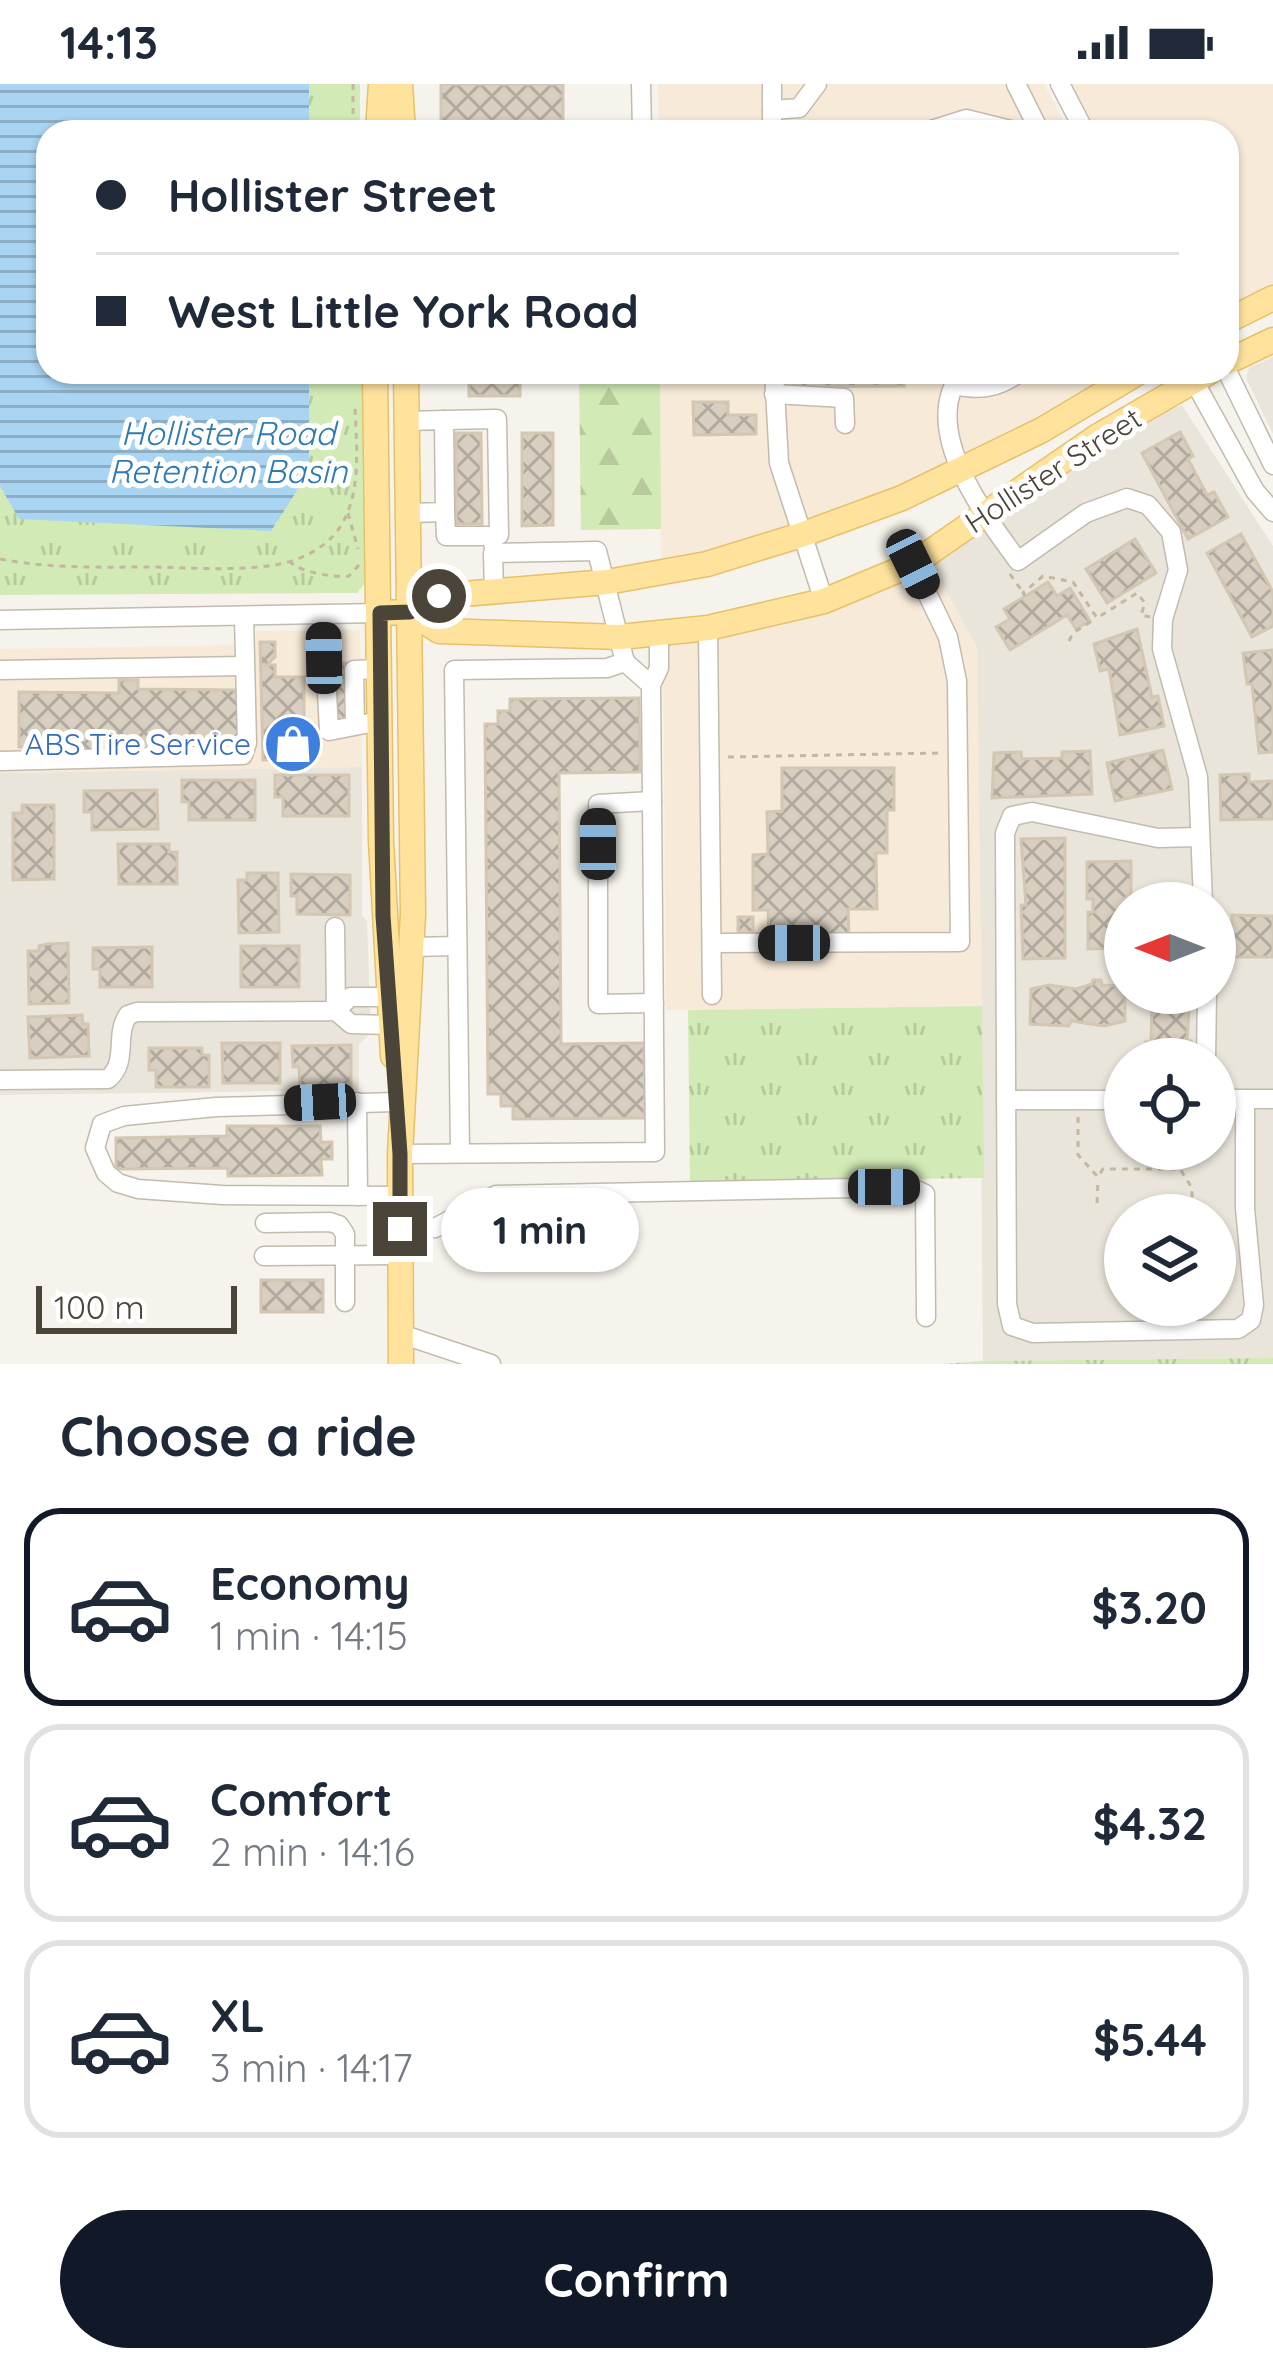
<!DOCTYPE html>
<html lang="en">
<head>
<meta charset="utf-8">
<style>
  body { margin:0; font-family:Quicksand,sans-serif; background:#f6f6f7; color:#1f2937; height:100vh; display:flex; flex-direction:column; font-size:45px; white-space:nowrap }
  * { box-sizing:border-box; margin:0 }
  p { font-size:39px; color:#747a83 }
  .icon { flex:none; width:66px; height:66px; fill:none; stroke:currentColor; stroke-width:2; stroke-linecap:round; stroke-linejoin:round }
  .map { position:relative; height:1280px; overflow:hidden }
  .drawer { display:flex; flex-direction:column; background:#fff; flex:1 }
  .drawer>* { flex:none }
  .guide { position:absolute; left:36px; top:36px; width:1203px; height:264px; border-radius:36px; box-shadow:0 3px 9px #0004; display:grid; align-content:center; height:264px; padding:0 60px; background:#fff }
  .needle { width:78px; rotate:270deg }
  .tools { position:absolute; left:1104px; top:798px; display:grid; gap:24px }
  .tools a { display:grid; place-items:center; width:132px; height:132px; border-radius:50%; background:#fff; box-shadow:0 3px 9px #0004; font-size:60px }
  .scale { position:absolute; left:36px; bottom:30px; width:201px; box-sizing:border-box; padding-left:12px; border:6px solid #4b4439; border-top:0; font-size:33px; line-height:42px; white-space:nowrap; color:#4b4439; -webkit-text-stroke:9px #fff; paint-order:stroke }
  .end { position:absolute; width:54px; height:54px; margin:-27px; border:15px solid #4b4439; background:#fff; box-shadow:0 0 0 6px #fff }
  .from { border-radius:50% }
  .bubble { position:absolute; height:84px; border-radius:42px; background:#fff; box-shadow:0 3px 9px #0004; font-size:39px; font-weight:800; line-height:84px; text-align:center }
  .car { position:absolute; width:36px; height:72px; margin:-36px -18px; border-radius:15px; box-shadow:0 0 9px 3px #0007; background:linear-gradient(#222 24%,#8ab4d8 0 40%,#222 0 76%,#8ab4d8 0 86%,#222 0) }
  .guide b { display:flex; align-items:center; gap:42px; height:114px; font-size:45px }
  .guide b+b { border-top:3px solid #e0e1e3 }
  .guide i { width:30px; height:30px; background:#1f2937 }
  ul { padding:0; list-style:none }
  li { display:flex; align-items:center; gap:36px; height:198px; margin:0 24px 18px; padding:0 36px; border:6px solid #e0e1e3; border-radius:36px }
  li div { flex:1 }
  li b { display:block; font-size:45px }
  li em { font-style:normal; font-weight:800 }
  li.selected { border-color:#111827 }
  li>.icon { width:108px; height:108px; stroke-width:1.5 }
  h2 { padding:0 60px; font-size:54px; line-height:144px }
  .primary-button { display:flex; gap:24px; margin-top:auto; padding:24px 60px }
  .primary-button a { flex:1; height:138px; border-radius:72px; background:#111827; color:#fff; font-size:48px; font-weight:800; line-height:138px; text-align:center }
  .status { display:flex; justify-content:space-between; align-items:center; height:84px; padding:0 60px; background:#fff; direction:ltr }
  .status svg { height:33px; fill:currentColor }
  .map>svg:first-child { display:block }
  .residential { fill:#eae5da; fill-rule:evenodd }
  .commercial { fill:#f7ead8 }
  .grass { fill:url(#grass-tufts) }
  .forest { fill:url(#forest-firs) }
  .water { fill:url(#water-rules) }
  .building { fill:url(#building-cross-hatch); stroke:#d3c7b4; stroke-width:3 }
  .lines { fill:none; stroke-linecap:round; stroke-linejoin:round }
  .minor-casing { stroke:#c2bbae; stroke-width:21 }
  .major-casing { stroke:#e6c16a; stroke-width:27 }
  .path { stroke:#c4b79f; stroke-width:3; stroke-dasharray:6 6; stroke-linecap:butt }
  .minor { stroke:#fff; stroke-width:18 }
  .major { stroke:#ffe39c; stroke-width:24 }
  .route { stroke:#4b4439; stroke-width:15 }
  .labels { text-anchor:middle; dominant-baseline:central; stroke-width:10; stroke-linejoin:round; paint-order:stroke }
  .street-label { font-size:30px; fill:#4b4439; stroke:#fff }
  .shop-label { font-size:30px; fill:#366cbe; stroke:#fff; text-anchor:end }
  .water-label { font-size:33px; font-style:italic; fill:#2e7ab2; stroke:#fff }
</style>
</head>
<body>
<div class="status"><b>14:13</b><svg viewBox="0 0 49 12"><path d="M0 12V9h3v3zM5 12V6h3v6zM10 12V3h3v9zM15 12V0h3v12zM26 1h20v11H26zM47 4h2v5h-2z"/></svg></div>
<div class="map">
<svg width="1273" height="1280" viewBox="0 0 1273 1280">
  <defs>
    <pattern id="grass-tufts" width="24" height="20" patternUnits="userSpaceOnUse" patternTransform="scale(3)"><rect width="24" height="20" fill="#d2eab5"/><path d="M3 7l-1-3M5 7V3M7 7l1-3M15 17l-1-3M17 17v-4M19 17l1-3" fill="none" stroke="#b6ca9c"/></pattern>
    <pattern id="forest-firs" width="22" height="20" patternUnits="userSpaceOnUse" patternTransform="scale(3)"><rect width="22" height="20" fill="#d2eab5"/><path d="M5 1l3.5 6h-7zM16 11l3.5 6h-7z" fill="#b6ca9c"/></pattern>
    <pattern id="water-rules" width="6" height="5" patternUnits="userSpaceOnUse" patternTransform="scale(3)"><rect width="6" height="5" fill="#a9d4f2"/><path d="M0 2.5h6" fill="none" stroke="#8caec5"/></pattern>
    <pattern id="building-cross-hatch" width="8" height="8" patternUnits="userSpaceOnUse" patternTransform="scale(3)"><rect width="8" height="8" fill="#d8cfc1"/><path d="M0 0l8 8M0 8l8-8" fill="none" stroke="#b1aa9e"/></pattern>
  </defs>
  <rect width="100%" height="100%" fill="#f6f3ec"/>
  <!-- residential -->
  <g class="residential">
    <path d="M 1273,273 L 1273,350 L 1246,294 L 1249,284 Z"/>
    <path d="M 1182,321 L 1273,462 L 1273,1274 L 983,1277 L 977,564 L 932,482 L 1142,338 ZM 1125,819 L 1215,819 L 1215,909 L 1125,909 ZM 1125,975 L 1215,975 L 1215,1065 L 1125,1065 ZM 1125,1131 L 1215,1131 L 1215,1221 L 1125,1221 Z"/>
    <path d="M 362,683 L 362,832 L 367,837 L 371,949 L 359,960 L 359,1006 L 0,1011 L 0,689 Z"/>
  </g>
  <!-- commercial -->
  <g class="commercial">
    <path d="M 658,0 L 1044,0 L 1069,48 L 659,48 Z"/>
    <path d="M 1072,0 L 1273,0 L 1273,203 L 1227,228 L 1227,48 L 1097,48 Z"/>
    <path d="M 660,288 L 1118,288 L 973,372 L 820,437 L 661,480 Z"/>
    <path d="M 932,482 L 977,563 L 982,922 L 666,926 L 663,560 Z"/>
    <path d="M 360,546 L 362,683 L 0,689 L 0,565 L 255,561 L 256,547 Z"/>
  </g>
  <!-- grass -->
  <g class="grass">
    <path d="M 0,0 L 360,0 L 360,48 L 48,48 L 48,288 L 363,288 L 365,499 L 357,509 L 0,511 Z"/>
    <path d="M 982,922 L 984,1094 L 690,1098 L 688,926 Z"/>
    <path d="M 1273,1274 L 1273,1280 L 942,1280 L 983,1277 Z"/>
  </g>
  <!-- forest -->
  <path class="forest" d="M 579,288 L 660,288 L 661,445 L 581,446 Z"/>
  <!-- water -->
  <path class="water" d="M 0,0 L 309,0 L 309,48 L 48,48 L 48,288 L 309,288 L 309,388 L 271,447 L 19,435 L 0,402 Z"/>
  <!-- building -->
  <g class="building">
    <rect x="441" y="0" width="122" height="48"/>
    <path d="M 794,288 L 904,288 L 904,302 L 794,303 Z"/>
    <rect x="469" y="294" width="51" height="18"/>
    <path d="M 693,318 L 728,318 L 728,331 L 756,331 L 756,350 L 694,351 Z"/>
    <path d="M 1180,348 L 1193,372 L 1188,375 L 1207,411 L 1214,408 L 1228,433 L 1188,455 L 1142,369 Z"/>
    <path d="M 456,349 L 481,349 L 482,440 L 456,440 Z"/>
    <path d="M 522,349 L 553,349 L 553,441 L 522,442 Z"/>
    <path d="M 1241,450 L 1273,508 L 1273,542 L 1252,553 L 1207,469 Z"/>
    <path d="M 1135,455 L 1156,489 L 1107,519 L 1086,485 Z"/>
    <path d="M 1048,498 L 1057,512 L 1070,504 L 1090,537 L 1076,545 L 1067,531 L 1010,566 L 996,543 L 1010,535 L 1004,525 Z"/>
    <path d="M 1137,545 L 1152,613 L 1158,612 L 1164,642 L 1120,651 L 1109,585 L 1100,587 L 1094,560 Z"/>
    <path d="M 260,558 L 275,558 L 275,573 L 267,581 L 275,581 L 275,593 L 304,593 L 304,675 L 263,676 Z"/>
    <path d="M 1273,566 L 1273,668 L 1259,669 L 1252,600 L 1247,600 L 1243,569 Z"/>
    <path d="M 346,579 L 347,640 L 332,640 L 332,580 Z"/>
    <path d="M 119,596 L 138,596 L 138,605 L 239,606 L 238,662 L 207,662 L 207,670 L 202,670 L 202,661 L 192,661 L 192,673 L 71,673 L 71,663 L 19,663 L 19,608 L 119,609 Z"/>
    <path d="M 639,614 L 640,688 L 559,689 L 561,960 L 644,959 L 645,1034 L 513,1035 L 513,1022 L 501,1022 L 501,1010 L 488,1010 L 485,640 L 498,640 L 498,627 L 510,627 L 510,615 Z"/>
    <path d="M 1163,666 L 1172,705 L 1115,717 L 1107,679 Z"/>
    <path d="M 1090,667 L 1092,710 L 992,714 L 994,669 L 1021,668 L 1022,675 L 1062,674 L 1062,668 Z"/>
    <path d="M 782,684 L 894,684 L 894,726 L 887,726 L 887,769 L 876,769 L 877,825 L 848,825 L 849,850 L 769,850 L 768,826 L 753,826 L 753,771 L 768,770 L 767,728 L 782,727 Z"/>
    <path d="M 1249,690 L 1249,698 L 1273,697 L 1273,735 L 1221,736 L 1220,691 Z"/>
    <path d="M 275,691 L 349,691 L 349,732 L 283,732 L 283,713 L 275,713 Z"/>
    <path d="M 182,696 L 255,696 L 255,736 L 189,736 L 189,718 L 182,718 Z"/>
    <path d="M 157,706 L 158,745 L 92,746 L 92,728 L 84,728 L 84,707 Z"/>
    <path d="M 22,721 L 54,721 L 54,795 L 13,796 L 13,729 L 22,729 Z"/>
    <path d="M 1065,754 L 1065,874 L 1023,875 L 1021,821 L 1026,821 L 1021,755 Z"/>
    <path d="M 118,760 L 169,760 L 169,768 L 177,768 L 177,800 L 119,800 Z"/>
    <path d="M 1131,777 L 1131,814 L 1125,814 L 1125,864 L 1088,865 L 1088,828 L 1093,828 L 1093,815 L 1087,815 L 1087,778 Z"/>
    <path d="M 247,789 L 278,789 L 279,848 L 239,849 L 238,796 L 247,796 Z"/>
    <path d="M 291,790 L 350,791 L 350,831 L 297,830 L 297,812 L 291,812 Z"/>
    <path d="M 1232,831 L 1273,832 L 1273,873 L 1232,873 Z"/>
    <path d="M 738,833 L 753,833 L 753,848 L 738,849 Z"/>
    <path d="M 68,859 L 69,919 L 29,920 L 28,867 L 39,867 L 39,862 L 47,860 Z"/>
    <rect x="241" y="862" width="58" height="41"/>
    <path d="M 152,863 L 152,903 L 100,903 L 100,885 L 93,885 L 93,864 Z"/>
    <path d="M 1093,896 L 1101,896 L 1102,901 L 1125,902 L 1125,937 L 1104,942 L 1071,937 L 1069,942 L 1030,940 L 1031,905 L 1049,901 L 1076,905 L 1092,900 Z"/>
    <path d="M 1145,909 L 1190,909 L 1187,957 L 1191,957 L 1191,975 L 1146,975 L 1146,958 L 1151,958 L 1152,917 L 1145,917 Z"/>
    <path d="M 82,931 L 83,940 L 88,940 L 89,972 L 30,974 L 28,933 Z"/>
    <path d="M 222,959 L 280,959 L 280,999 L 223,999 Z"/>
    <path d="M 351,961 L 351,1001 L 300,1002 L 299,983 L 293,983 L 292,962 Z"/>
    <path d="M 149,964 L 202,964 L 202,971 L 209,971 L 209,1003 L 156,1003 L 156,986 L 149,986 Z"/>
    <path d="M 227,1042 L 320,1042 L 321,1058 L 332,1058 L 332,1075 L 321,1075 L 322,1091 L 228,1092 L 228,1084 L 116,1085 L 116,1054 L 227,1052 Z"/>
    <rect x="261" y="1196" width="62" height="32"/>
  </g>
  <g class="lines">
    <defs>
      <g id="minor">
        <path d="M 641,0 L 642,48"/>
        <path d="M 772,0 L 772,48"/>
        <path d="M 1016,0 L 1040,48"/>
        <path d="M 1060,0 L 1085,48"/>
        <path d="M 772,26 L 799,24 L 817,0"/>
        <path d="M 925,48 L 966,35 L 1019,48"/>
        <path d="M 1227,287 L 1273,381"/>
        <path d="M 774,288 L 779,379 L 824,517"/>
        <path d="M 1020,288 C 998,304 980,307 954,301 C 928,356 985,432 1018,477 L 1086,429 L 1127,414 L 1148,421 L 1171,448 L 1178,486 L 1163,535 L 1162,565 L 1198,693 L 1203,819"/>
        <path d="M 1189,288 L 1255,407 L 1273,428"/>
        <path d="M 774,310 L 844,314 L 845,340"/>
        <path d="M 444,336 L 497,335 L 499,451 L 492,452"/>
        <path d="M 407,337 L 444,336 L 445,428 L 409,429"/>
        <path d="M 445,428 L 446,452 L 492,452 L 493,460"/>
        <path d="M 323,532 L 329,647 L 380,637"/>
        <path d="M 0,536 L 380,529"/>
        <path d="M 708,544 L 712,911"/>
        <path d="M 0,586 L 245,582"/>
        <path d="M 651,601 L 659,584 L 659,549"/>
        <path d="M 355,641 L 354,586 L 380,585"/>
        <path d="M 0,677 L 243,671 L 247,659 L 244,533"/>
        <path d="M 652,717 L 598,720 L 598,920 L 654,919"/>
        <path d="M 1199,753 L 1158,754 L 1032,728 L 1012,732 L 1005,749 L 1007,1220 L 1012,1242 L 1033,1249 L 1238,1245 L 1251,1236 L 1254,1221 L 1245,1124 L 1245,1015"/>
        <path d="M 335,843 L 336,927"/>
        <path d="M 712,859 L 960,858 L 957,597 L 948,553 L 913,480"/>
        <path d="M 411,863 L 457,862"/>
        <path d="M 336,927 L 350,913 L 389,913"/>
        <path d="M 1206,975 L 1207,909"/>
        <path d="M 0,996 L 108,995 C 129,977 114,952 128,931 L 137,928 L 336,927 L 351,940 L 390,941"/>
        <path d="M 1215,1015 L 1273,1015"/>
        <path d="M 1006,1016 L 1125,1016"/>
        <path d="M 357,1018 L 358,1112"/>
        <path d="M 396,1018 L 216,1023 L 124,1032 L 102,1040 L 95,1064 L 106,1089 L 118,1099 L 138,1105 L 222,1111 L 400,1112"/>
        <path d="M 460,1069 L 454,586 L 607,584 L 625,578"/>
        <path d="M 400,1070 L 655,1068 L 651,601 L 625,578 L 597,467 L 493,469 L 494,510"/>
        <path d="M 265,1139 L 330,1138 L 339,1141 L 345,1150 L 345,1218"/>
        <path d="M 400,1145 L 435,1144 L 496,1111 L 910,1103 L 925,1110 L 926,1233"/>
        <path d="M 264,1172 L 400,1171"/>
        <path d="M 401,1250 L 491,1280"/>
      </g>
      <g id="major">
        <path d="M 400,0 L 403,48"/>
        <path d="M 378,48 L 381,0"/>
        <path d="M 1227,237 L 1273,214"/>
        <path d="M 1227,278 L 1273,256"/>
        <path d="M 375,288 L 381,757 L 393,972"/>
        <path d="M 410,528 L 439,547 L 620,553 L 708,544 L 824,517 L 913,480 L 1095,354 L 1209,288"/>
        <path d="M 380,529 L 410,528 L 439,512 L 607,498 L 707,480 L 801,451 L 902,414 L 1042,346 L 1139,288"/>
        <path d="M 401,1280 L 400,1070 L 413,830 L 406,288"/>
      </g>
    </defs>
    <!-- minor casing -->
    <use href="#minor" class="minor-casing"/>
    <!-- major casing -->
    <use href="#major" class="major-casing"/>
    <!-- path -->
    <g class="path">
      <path d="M 353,0 L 353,48"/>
      <path d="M 348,429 L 358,465"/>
      <path d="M 0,475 C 51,485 104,483 156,483 C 195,484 236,487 275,481 C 299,477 324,465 338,446 C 363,411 356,361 355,320"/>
      <path d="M 289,477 C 299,488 334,494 349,492 L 359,481"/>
      <path d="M 1010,490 L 1022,507"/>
      <path d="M 1025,512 L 1023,509 L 1043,492 L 1073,498 L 1097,534 L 1137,509 L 1145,519 L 1141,531 L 1150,533"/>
      <path d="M 1069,557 L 1073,549 L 1095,535"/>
      <path d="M 728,673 L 940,669"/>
      <path d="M 1078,1033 L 1078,1071 L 1098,1093 L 1103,1085 L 1180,1085 L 1192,1104 L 1192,1116 L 1202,1124"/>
      <path d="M 1097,1119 L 1098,1095"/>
    </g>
    <!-- minor -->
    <use href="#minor" class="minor"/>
    <!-- major -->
    <use href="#major" class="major"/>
  </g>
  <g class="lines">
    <!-- route -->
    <path class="route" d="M 400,1145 L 400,1070 L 383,832 L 380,529 L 410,528 L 439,512"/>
  </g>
  <!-- icons -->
  <defs>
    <symbol id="shop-disc" viewBox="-11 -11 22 22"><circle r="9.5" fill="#3f7fe0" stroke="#fff"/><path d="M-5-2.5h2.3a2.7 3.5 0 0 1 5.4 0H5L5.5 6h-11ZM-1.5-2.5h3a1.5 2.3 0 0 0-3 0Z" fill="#fff"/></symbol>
  </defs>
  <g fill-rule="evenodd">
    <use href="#shop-disc" x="260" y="627" width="66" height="66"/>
  </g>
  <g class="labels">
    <!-- street labels -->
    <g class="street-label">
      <text transform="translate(1053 386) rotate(-33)">Hollister Street</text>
    </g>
    <!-- shop labels -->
    <g class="shop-label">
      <text x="251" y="660">ABS Tire Service</text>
    </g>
    <!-- water labels -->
    <g class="water-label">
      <text x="228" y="348">Hollister Road<tspan x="228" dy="38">Retention Basin</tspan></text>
    </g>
  </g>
</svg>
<div class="tools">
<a><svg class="needle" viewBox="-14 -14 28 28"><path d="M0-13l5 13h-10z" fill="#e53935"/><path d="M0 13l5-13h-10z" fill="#747a83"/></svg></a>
<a><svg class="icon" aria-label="locate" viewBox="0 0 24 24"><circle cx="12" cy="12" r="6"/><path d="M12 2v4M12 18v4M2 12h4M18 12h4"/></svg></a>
<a><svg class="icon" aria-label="layers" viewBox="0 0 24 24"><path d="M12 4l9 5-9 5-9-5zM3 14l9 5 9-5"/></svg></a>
</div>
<div class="scale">100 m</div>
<i class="end from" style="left:439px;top:512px"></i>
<i class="end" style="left:400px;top:1145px"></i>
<div class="bubble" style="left:441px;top:1104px;width:198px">1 min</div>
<i class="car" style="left:913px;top:480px;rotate:154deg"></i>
<i class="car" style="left:324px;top:574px;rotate:359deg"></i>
<i class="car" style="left:598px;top:760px;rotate:0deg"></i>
<i class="car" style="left:794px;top:859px;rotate:270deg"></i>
<i class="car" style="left:320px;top:1018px;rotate:267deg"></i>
<i class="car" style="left:884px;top:1103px;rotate:90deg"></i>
<div class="guide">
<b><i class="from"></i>Hollister Street</b>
<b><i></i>West Little York Road</b>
</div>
</div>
<section class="drawer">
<h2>Choose a ride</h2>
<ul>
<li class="selected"><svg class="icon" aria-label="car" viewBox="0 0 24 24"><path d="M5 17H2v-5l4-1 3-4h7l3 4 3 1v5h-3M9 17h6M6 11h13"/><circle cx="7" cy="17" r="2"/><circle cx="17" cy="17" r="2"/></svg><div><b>Economy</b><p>1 min · 14:15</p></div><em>$3.20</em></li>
<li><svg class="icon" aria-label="car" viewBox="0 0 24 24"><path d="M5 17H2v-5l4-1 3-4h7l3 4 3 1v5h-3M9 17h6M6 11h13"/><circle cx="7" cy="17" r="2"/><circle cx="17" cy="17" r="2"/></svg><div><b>Comfort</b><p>2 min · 14:16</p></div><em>$4.32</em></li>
<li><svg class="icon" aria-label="car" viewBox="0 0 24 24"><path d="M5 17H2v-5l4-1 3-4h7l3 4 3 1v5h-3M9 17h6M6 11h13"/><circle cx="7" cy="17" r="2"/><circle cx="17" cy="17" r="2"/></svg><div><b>XL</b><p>3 min · 14:17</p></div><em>$5.44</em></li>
</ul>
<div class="primary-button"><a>Confirm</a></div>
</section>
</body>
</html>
